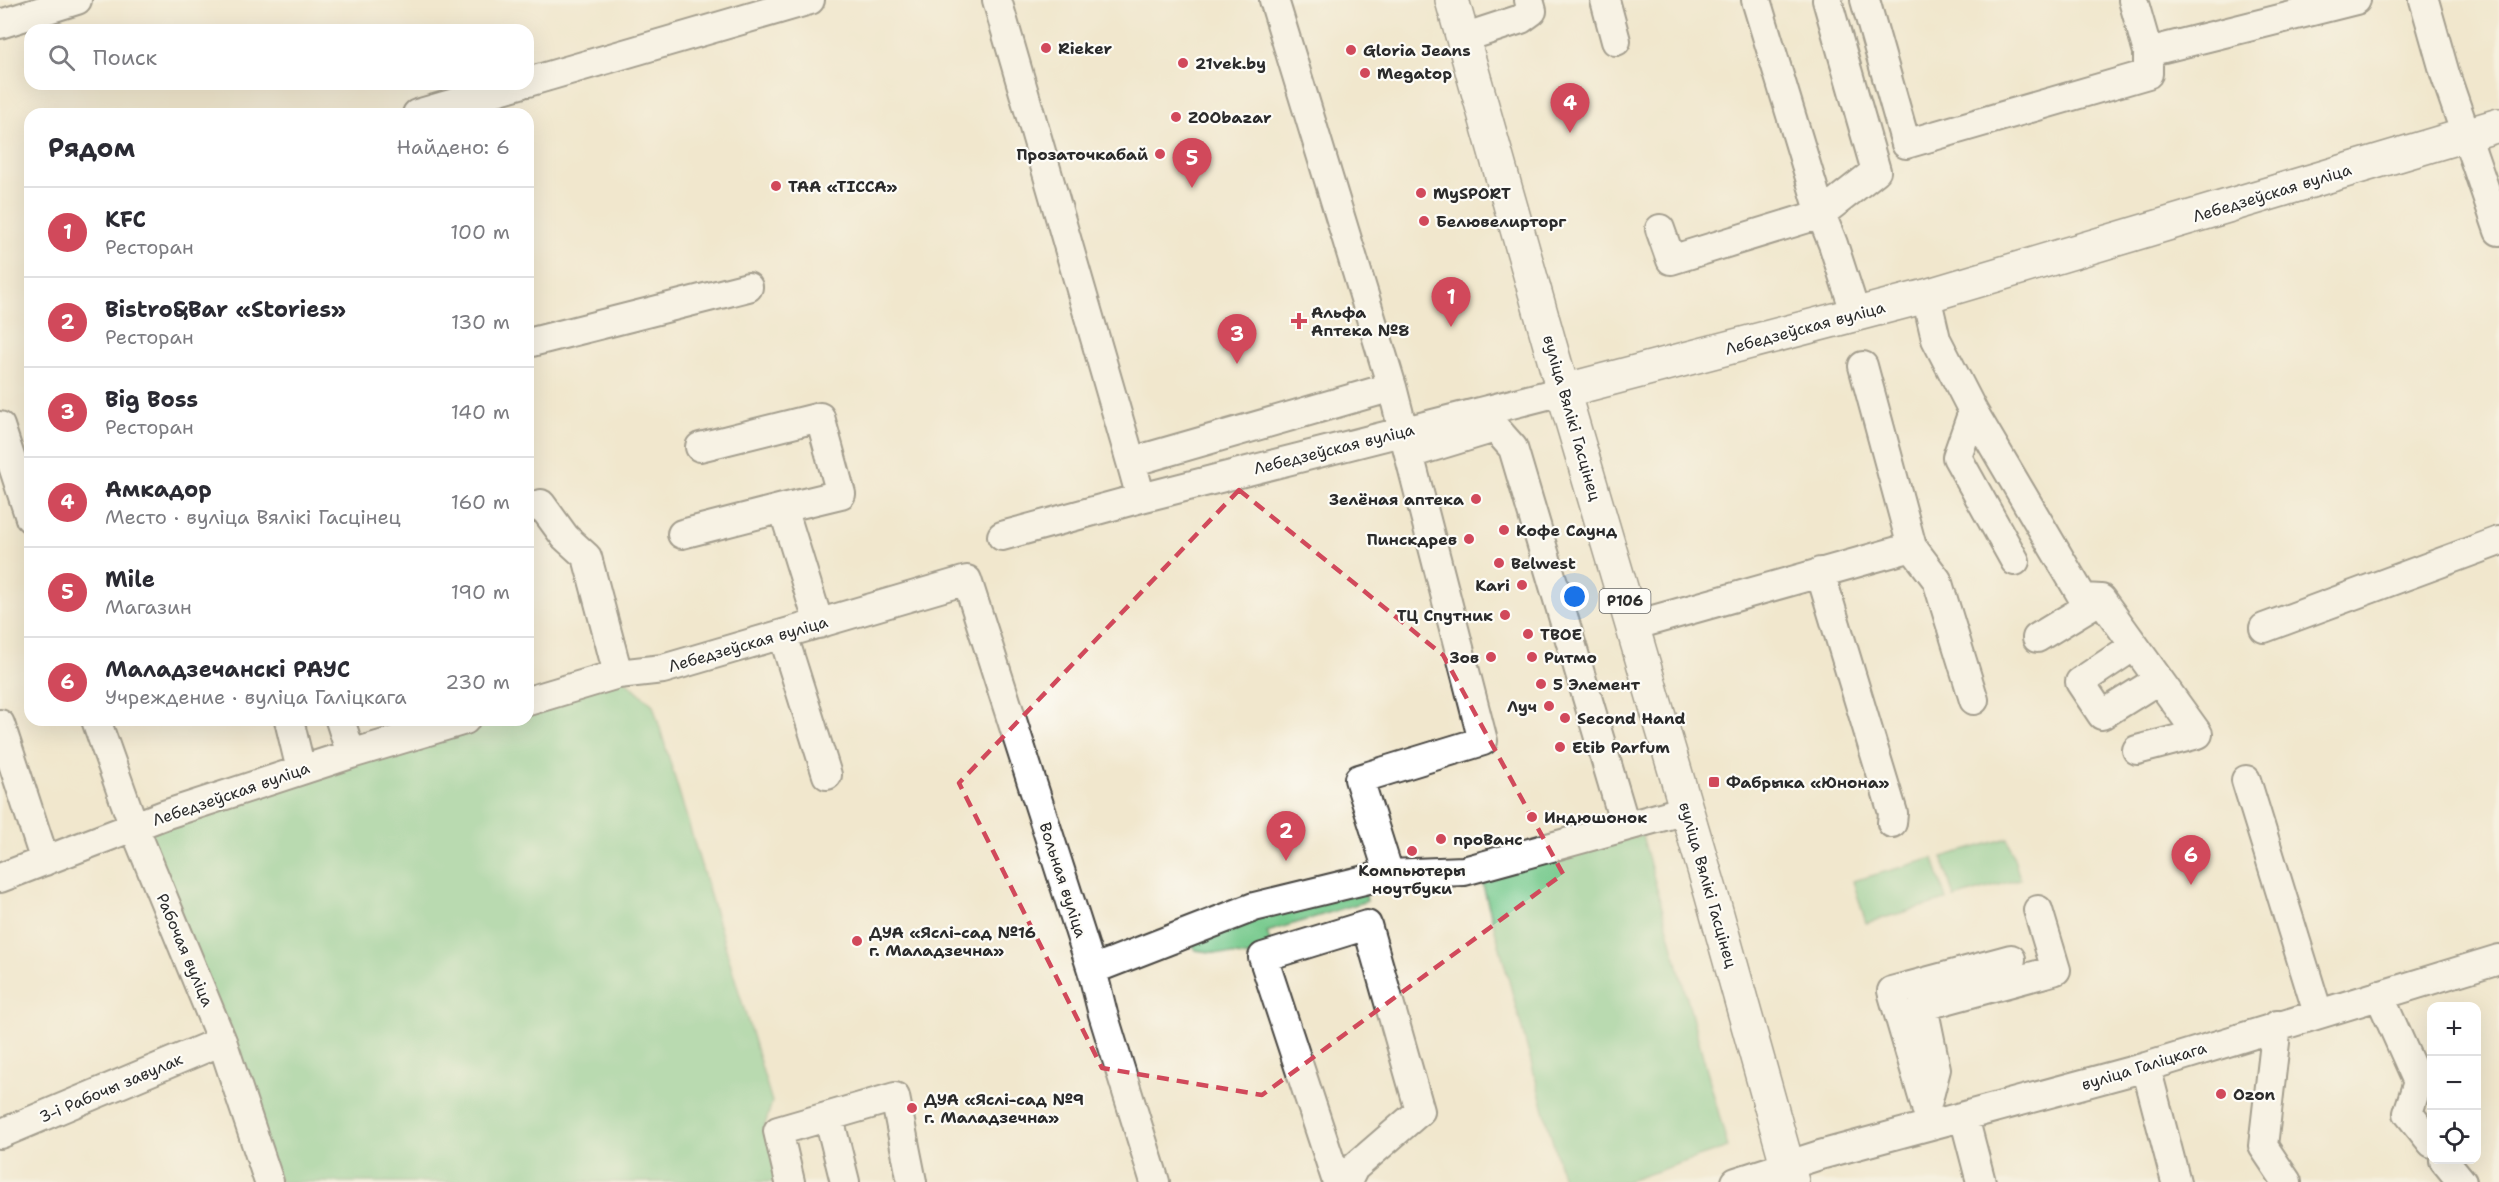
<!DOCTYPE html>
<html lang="ru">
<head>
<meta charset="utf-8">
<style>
  body { margin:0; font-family:"Shantell Sans",sans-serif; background:#f7f7f7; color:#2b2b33 }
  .controls { position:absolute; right:18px; bottom:18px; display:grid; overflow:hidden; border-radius:12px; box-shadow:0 6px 24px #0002 }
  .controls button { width:54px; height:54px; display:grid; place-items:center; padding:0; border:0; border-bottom:2px solid #e1e1e2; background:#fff; color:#2b2b33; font:30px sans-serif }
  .you { position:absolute; left:1575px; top:597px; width:21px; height:21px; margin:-15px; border:4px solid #fff; border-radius:50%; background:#1a73e8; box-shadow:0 0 0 9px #1a73e833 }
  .badge { display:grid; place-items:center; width:39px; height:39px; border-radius:50%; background:#d1495b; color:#fff; font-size:20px; font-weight:700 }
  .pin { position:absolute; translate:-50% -50px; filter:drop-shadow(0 2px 3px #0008) }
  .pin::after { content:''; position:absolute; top:32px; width:21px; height:18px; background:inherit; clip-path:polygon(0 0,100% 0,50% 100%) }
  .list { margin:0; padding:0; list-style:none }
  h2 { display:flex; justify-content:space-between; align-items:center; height:78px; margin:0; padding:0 24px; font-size:26px }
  h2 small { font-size:20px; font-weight:400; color:#7c7c81 }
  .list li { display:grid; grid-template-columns:39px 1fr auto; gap:18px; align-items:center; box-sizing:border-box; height:90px; padding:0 24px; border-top:2px solid #e1e1e2 }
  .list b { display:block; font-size:22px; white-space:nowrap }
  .list p { margin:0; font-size:20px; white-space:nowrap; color:#7c7c81 }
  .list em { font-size:20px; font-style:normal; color:#7c7c81 }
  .icon { flex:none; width:33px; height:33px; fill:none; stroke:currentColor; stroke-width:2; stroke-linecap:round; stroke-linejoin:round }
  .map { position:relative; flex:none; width:2499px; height:1182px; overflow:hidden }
  .search { position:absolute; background:#fff; box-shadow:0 6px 24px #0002; left:24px; top:24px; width:510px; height:66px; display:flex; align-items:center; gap:15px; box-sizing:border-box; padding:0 21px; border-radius:18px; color:#7c7c81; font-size:22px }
  .panel { position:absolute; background:#fff; box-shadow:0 6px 24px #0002; left:24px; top:108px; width:510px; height:618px; border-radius:18px }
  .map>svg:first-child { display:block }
  .green { fill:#76c98c; stroke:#507a5c; stroke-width:1.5 }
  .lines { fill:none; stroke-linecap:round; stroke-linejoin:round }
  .minor-casing { stroke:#494743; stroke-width:32 }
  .major-casing { stroke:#494743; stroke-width:36 }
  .minor { stroke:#fff; stroke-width:28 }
  .major { stroke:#fff; stroke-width:33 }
  .marked { fill:none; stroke:#d1495b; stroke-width:4.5; stroke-dasharray:12 8; stroke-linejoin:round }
  .poi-dot { fill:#d1495b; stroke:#fdfcf7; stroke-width:2 }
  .labels { text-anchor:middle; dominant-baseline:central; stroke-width:4.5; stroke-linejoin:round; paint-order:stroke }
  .shield { fill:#fdfcf7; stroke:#6a6a68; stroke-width:1.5 }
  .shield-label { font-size:15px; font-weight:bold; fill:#2b2b2b }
  .poi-label { font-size:16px; font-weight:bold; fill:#2b2b2b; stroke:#fdfcf7; text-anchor:start }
  .street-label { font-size:16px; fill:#2b2b2b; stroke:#fdfcf7 }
</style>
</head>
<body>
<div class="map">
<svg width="2499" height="1182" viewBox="0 0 2499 1182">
  <rect width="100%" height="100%" fill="#fdfcf7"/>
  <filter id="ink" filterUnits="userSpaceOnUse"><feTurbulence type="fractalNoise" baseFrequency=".0167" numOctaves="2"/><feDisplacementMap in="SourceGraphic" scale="12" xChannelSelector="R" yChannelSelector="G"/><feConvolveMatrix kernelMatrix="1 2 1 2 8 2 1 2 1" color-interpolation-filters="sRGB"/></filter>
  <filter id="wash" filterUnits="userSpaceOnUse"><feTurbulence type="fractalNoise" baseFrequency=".008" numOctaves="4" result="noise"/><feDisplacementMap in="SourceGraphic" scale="24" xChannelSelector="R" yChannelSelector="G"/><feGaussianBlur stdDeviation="1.35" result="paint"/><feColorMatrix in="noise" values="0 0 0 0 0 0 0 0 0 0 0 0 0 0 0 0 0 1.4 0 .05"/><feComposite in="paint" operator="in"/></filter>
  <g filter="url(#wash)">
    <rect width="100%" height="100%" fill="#f1e7cd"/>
    <path class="green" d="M618 674 653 705 772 1102 765 1125 780 1182H280L134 827 465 720H528V701Z
      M1642 835 1728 1147 1625 1182H1566L1563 1180 1481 878Z
      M2008 838 2020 879 1954 898 1942 857Z
      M1934 858 1946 900 1866 923 1853 881Z
      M1365 890 1367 901 1267 932 1276 960 1195 950 1190 942 1251 914Z"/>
  </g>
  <g filter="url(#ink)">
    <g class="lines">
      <g class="minor-casing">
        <path id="minor" d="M997 0 1131 462 1392 387 1409 454 1488 430H1497L1513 448 1625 825
          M1274 0 1392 387
          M1605 0 1616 41
          M1827 0 1876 171 1821 214 1833 244 1856 315
          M1865 0 1906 144 2148 74V52
          M2133 0 2148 52 2356 0
          M2424 0 2445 74 2499 231
          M0 24 77 0
          M1463 38 1521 19 1532 11 1529 0
          M528 82 810 0
          M417 114 520 84
          M1660 229 1671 260 1821 214 1756 0
          M1926 296 1936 339 1973 411 2083 598 2101 599 2198 734 2137 750
          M528 343 748 287
          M1973 411 1957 457 2015 561
          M0 426 30 518
          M700 447 820 417 841 494 783 508 819 624
          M1131 462 1141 498 1563 391
          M528 508 541 504 565 537 587 557 618 674
          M682 534 783 508
          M1002 536 1141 498
          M1912 547 1937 580 1974 700
          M1820 572 1893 813 1892 823
          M1632 626 1912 547 1863 366
          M2264 628 2499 541
          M783 635 827 775
          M2037 638 2101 599
          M2134 646 2080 682 2102 715 2158 680
          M528 701 618 674 663 669 967 580 1092 970 1103 1014 1155 1182
          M96 720 134 827 222 1041 269 1182
          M289 720 301 770
          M340 720 351 754
          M0 724 45 861
          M2246 780 2318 1013
          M1389 874 1359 779 1483 741 1409 454
          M0 878 164 815 351 754 465 720
          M1092 970 1254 907 1389 874 1464 871 1686 810
          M2379 995 2418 1082 2408 1113 2432 1143
          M2277 1025 2263 1146 2287 1182
          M2146 1067 2176 1182
          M1925 1104 1892 991 2011 959
          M1926 1108 1936 1069 1923 1006 2056 970 2038 910
          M1964 1117 1981 1182
          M829 1118 845 1182
          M0 1134 222 1041
          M2444 1160 2462 1182
          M790 1182 778 1131 895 1097 912 1182
          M1337 1182 1263 957 1367 925 1420 1111 1354 1168 1347 1182
          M1736 1182 1820 1155 2146 1067 2499 959"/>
      </g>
      <g class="major-casing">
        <path id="major" d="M1452 0 1563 391 1711 893 1792 1182
          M1563 391 1926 296 2499 125"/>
      </g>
      <use href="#minor" class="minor"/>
      <use href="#major" class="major"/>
    </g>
  </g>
  <path d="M0 0H2499V1182H0ZM1239 490 1443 655 1563 874 1262 1095 1102 1068 959 783Z" fill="#f1e7cd" fill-opacity=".55" fill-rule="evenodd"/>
  <path class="marked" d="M1239 490 1443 655 1563 874 1262 1095 1102 1068 959 783Z"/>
  <g class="poi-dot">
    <circle cx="1046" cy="48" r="6"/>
    <circle cx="1351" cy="50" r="6"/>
    <circle cx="1183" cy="63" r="6"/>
    <circle cx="1365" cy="73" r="6"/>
    <circle cx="1176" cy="117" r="6"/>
    <circle cx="1160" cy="154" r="6"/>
    <circle cx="776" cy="186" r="6"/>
    <circle cx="1421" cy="193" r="6"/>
    <circle cx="1424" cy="221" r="6"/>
    <path d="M1296 312h6v6h6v6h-6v6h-6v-6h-6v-6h6z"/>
    <circle cx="1476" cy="499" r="6"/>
    <circle cx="1504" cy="530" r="6"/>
    <circle cx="1469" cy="539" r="6"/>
    <circle cx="1499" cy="563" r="6"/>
    <circle cx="1522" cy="585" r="6"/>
    <circle cx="1505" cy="615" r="6"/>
    <circle cx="1528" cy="634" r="6"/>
    <circle cx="1491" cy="657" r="6"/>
    <circle cx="1532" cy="657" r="6"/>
    <circle cx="1541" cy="684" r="6"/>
    <circle cx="1549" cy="706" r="6"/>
    <circle cx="1565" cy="718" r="6"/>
    <circle cx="1560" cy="747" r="6"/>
    <rect x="1708" y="776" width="12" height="12" rx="3"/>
    <circle cx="1532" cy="817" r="6"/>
    <circle cx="1441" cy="839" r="6"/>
    <circle cx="1412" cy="851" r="6"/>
    <circle cx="857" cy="941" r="6"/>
    <circle cx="2221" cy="1094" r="6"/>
    <circle cx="912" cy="1108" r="6"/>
  </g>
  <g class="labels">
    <rect class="shield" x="1599.5" y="589" width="51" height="24" rx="4.5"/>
    <g class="shield-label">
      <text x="1625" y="601">Р106</text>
    </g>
    <g class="poi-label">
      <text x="1058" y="48">Rieker</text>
      <text x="1363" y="50">Gloria Jeans</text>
      <text x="1195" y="63">21vek.by</text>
      <text x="1377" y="73">Megatop</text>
      <text x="1188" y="117">ZOObazar</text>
      <text x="1148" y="154" text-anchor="end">Прозаточкабай</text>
      <text x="788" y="186">ТАА «ТIССА»</text>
      <text x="1433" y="193">MySPORT</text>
      <text x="1436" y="221">Белювелирторг</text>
      <text x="1311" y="312">Альфа<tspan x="1311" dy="18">Аптека №8</tspan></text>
      <text x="1464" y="499" text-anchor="end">Зелёная аптека</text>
      <text x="1516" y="530">Кофе Саунд</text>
      <text x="1457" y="539" text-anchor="end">Пинскдрев</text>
      <text x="1511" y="563">Belwest</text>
      <text x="1510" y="585" text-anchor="end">Kari</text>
      <text x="1493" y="615" text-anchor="end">ТЦ Спутник</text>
      <text x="1540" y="634">ТВОЕ</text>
      <text x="1479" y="657" text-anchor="end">Зов</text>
      <text x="1544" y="657">Ритмо</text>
      <text x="1553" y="684">5 Элемент</text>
      <text x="1537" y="706" text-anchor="end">Луч</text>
      <text x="1577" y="718">Second Hand</text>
      <text x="1572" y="747">Etib Parfum</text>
      <text x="1726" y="782">Фабрыка «Юнона»</text>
      <text x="1544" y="817">Индюшонок</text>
      <text x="1453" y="839">проВанс</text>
      <text x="1412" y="870" text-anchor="middle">Компьютеры<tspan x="1412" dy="18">ноутбуки</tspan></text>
      <text x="869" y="932">ДУА «Яслі-сад №16<tspan x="869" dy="18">г. Маладзечна»</tspan></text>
      <text x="2233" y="1094">Ozon</text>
      <text x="924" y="1099">ДУА «Яслі-сад №9<tspan x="924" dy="18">г. Маладзечна»</tspan></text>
    </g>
    <g class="street-label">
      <text transform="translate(2272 193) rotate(-17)">Лебедзеўская вуліца</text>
      <text transform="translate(1805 328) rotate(-15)">Лебедзеўская вуліца</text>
      <text transform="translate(1572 418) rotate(74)">вуліца Вялікі Гасцінец</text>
      <text transform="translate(1334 449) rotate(-14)">Лебедзеўская вуліца</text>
      <text transform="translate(748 644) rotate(-16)">Лебедзеўская вуліца</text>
      <text transform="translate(231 794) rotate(-19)">Лебедзеўская вуліца</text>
      <text transform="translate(1063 880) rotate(72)">Вольная вуліца</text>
      <text transform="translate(1708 885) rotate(74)">вуліца Вялікі Гасцінец</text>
      <text transform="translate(185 950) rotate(67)">Рабочая вуліца</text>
      <text transform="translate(2144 1066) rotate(-17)">вуліца Галіцкага</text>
      <text transform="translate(111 1088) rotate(-23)">3-і Рабочы завулак</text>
    </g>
  </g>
</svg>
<div class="controls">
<button>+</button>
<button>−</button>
<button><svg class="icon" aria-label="locate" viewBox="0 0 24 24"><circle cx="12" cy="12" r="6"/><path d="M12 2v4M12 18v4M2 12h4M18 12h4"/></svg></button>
</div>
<div class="you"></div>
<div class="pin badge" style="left:1451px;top:327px">1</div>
<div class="pin badge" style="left:1286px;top:861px">2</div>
<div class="pin badge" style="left:1237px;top:364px">3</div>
<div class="pin badge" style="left:1570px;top:133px">4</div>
<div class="pin badge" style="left:1192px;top:188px">5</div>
<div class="pin badge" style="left:2191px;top:885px">6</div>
<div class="search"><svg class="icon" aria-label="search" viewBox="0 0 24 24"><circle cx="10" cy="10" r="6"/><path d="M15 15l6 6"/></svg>Поиск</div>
<section class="panel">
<h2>Рядом<small>Найдено: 6</small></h2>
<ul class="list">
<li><span class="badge">1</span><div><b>KFC</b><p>Ресторан</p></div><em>100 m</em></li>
<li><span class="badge">2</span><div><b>Bistro&amp;Bar «Stories»</b><p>Ресторан</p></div><em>130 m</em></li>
<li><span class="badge">3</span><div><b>Big Boss</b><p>Ресторан</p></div><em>140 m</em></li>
<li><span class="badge">4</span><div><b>Амкадор</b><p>Место · вуліца Вялікі Гасцінец</p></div><em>160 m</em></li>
<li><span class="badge">5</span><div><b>Mile</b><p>Магазин</p></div><em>190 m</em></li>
<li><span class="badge">6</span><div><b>Маладзечанскі РАУС</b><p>Учреждение · вуліца Галіцкага</p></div><em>230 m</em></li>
</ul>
</section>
</div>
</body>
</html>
